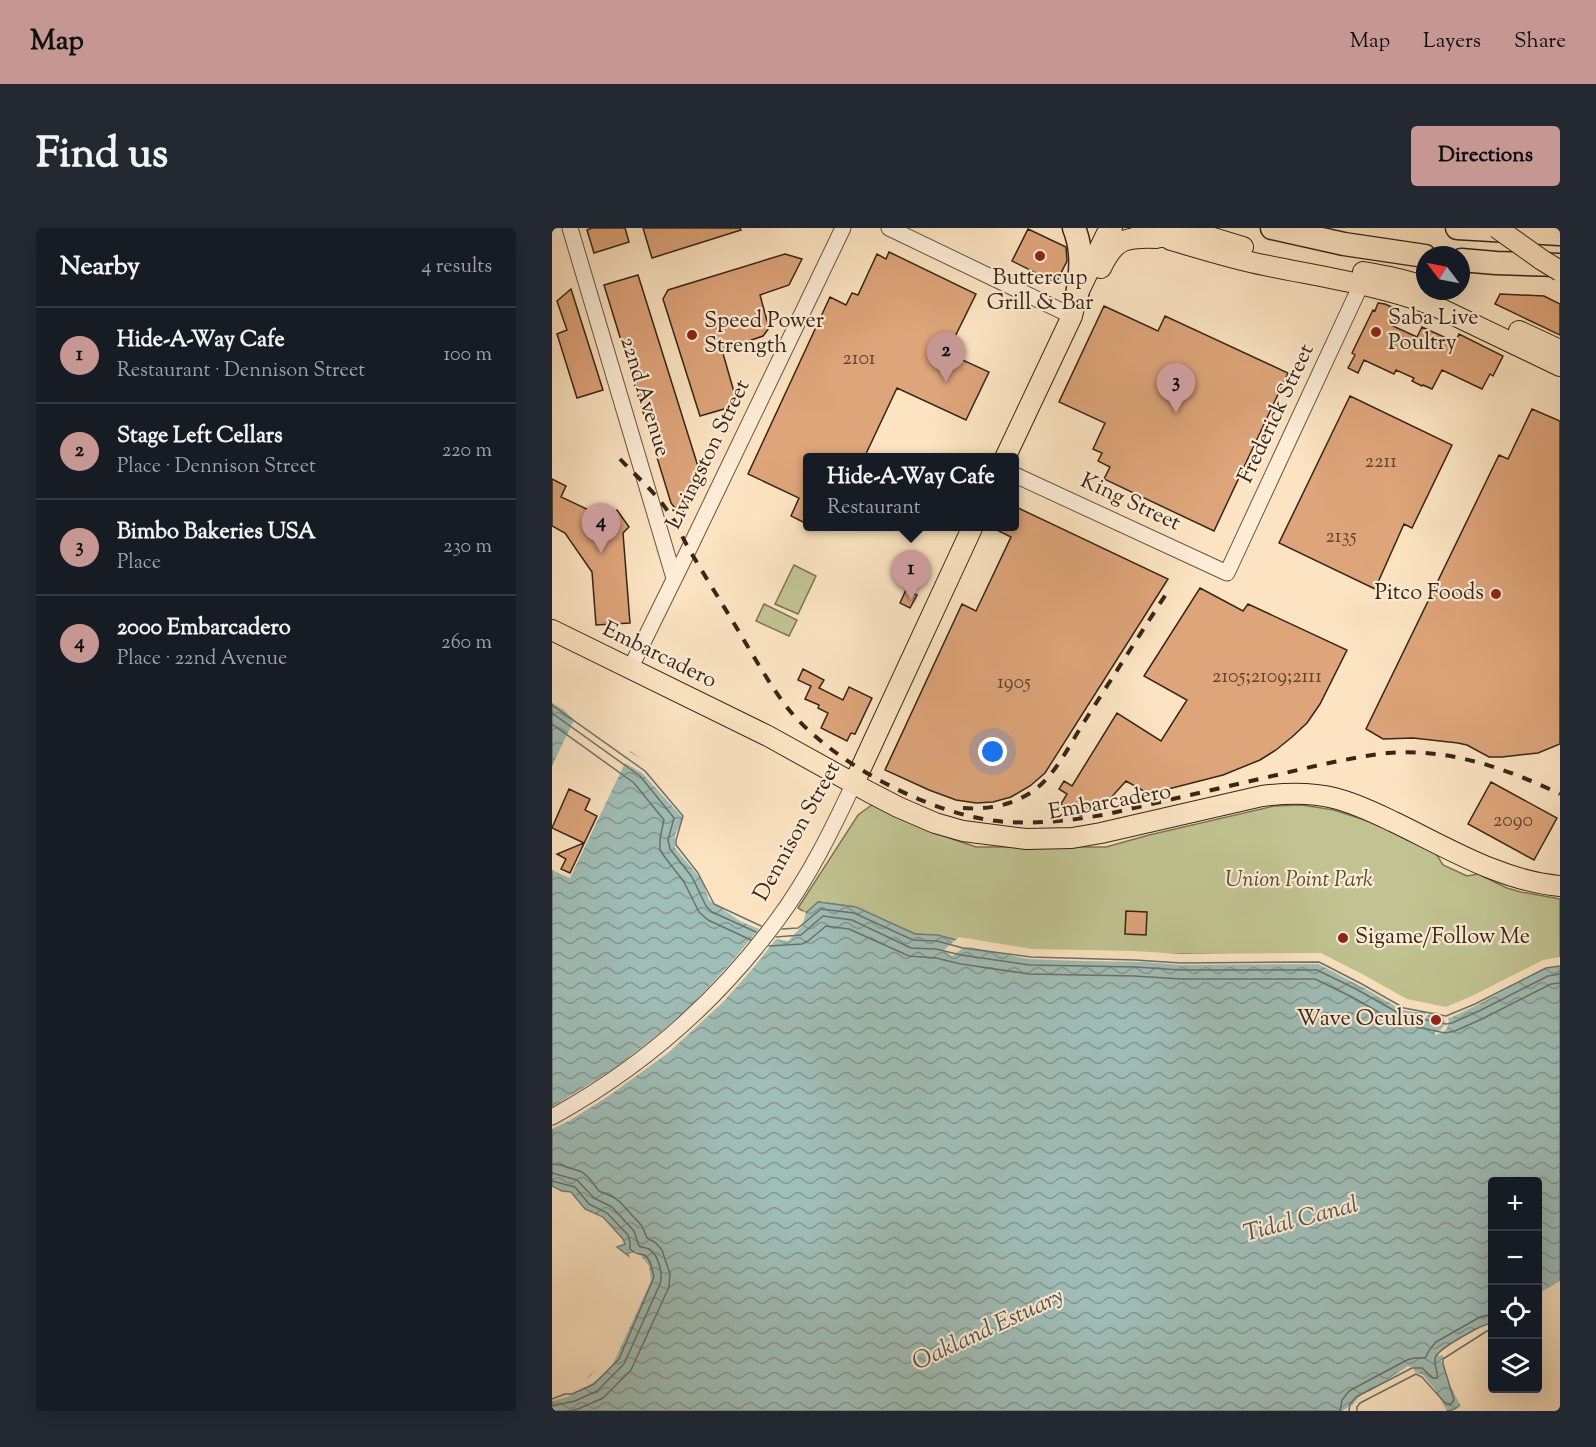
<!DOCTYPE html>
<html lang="en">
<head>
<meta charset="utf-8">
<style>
  body { margin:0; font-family:"Sorts Mill Goudy",serif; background:#242831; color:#f1f3f6 }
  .controls { position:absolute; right:18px; bottom:18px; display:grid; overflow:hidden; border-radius:6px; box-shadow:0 6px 24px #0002 }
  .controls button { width:54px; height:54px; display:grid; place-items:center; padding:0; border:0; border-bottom:2px solid #363941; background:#171b24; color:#f1f3f6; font:30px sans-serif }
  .compass { position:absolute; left:864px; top:18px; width:54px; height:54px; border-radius:50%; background:#171b24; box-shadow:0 6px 24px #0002; rotate:302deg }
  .you { position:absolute; left:441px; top:524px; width:21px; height:21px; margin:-15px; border:4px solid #fff; border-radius:50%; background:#1a73e8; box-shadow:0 0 0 9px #1a73e833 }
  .badge { display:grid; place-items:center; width:39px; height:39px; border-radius:50%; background:#c59692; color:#111; font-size:20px; font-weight:700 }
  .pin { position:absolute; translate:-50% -50px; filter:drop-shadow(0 2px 3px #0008) }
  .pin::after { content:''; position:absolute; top:32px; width:21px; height:18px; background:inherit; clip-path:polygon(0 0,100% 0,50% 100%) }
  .popup { position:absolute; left:251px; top:225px; width:216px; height:78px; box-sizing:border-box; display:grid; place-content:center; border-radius:6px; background:#171b24; filter:drop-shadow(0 2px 4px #0005); font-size:20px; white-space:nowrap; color:#9ea1a6 }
  .popup b { font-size:22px; color:#f1f3f6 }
  .popup::after { content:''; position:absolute; left:50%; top:100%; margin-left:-12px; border:12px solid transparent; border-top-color:#171b24 }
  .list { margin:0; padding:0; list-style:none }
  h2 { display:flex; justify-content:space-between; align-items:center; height:78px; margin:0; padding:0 24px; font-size:26px }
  h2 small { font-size:20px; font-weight:400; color:#9ea1a6 }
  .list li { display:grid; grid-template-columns:39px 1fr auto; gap:18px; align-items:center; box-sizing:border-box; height:96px; padding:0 24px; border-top:2px solid #363941 }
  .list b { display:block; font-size:22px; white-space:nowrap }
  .list p { margin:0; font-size:20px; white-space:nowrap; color:#9ea1a6 }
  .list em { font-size:20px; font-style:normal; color:#9ea1a6 }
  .icon { flex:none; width:33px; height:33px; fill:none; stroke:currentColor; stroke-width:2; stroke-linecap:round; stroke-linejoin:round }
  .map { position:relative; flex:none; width:1008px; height:1183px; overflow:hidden; border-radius:6px }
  header { display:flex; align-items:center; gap:36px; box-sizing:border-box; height:84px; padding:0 30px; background:#c59692; color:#111 }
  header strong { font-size:28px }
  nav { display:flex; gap:33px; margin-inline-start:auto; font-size:21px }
  .intro { display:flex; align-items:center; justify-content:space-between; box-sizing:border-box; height:144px; padding:0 36px }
  h1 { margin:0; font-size:42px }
  .button { padding:15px 27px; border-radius:6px; background:#c59692; color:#111; font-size:21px; font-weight:700 }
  main { display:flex; gap:36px; padding:0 36px }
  aside { flex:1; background:#171b24; border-radius:6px; box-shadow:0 6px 24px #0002 }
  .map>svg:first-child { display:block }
  .green { fill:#c1c492; stroke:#7c7455; stroke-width:1.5 }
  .water { fill:url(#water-waves); stroke:#768078; stroke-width:1.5 }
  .pier { fill:#fce4c2 }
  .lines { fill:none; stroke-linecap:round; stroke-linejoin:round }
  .shore { stroke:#6c7168; stroke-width:1.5 }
  .building { fill:#dea47a; stroke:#382418; stroke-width:1.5 }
  .minor-casing { stroke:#695442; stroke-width:17 }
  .major-casing { stroke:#382418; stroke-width:22 }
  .highway-casing { stroke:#382418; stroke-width:25 }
  .minor { stroke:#fdedd7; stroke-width:15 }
  .major { stroke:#fce4c2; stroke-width:20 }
  .highway { stroke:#fce4c2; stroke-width:22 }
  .rail { stroke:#382418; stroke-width:4; stroke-dasharray:10 10; stroke-linecap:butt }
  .major-bridge-casing { stroke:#382418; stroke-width:22; stroke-linecap:butt }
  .major-bridge { stroke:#fce4c2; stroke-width:20 }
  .poi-dot { fill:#8f2418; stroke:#fdedd7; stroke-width:2 }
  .labels { text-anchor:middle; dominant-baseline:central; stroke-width:4.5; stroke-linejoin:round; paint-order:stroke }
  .number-label { font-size:20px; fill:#624430 }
  .poi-label { font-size:22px; fill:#382418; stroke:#fdedd7; text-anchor:start }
  .street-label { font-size:22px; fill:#382418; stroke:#fdedd7 }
  .park-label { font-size:22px; font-style:italic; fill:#5a4c36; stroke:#fdedd7 }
  .water-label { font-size:24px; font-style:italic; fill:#575248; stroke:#fdedd7 }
</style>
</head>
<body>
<header>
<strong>Map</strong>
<nav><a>Map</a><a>Layers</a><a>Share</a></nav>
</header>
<div class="intro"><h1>Find us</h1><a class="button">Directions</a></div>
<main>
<aside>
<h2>Nearby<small>4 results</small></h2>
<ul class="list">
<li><span class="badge">1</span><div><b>Hide-A-Way Cafe</b><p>Restaurant · Dennison Street</p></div><em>100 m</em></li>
<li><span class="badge">2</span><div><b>Stage Left Cellars</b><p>Place · Dennison Street</p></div><em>220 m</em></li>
<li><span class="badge">3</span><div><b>Bimbo Bakeries USA</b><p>Place</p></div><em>230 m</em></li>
<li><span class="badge">4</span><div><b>2000 Embarcadero</b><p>Place · 22nd Avenue</p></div><em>260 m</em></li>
</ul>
</aside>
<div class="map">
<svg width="1008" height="1183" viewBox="0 0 1008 1183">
  <defs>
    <pattern id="water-waves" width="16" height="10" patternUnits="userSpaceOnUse" patternTransform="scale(1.5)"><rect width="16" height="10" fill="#a0beb8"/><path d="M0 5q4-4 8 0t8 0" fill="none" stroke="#839a95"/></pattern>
  </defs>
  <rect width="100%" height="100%" fill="#fce4c2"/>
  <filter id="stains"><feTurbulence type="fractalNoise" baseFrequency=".00333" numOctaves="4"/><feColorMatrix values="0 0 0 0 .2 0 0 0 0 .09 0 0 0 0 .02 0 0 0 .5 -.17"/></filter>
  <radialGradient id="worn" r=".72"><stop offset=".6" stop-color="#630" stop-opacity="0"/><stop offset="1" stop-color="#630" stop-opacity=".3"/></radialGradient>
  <path class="green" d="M242 337 264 348 246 386 223 376Z
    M212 376 245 392 237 408 204 393Z
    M321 576 377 603 424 619H554L597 607 722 578 750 577 782 582 819 594 880 622 883 624 891 637 915 648 926 646 955 660 969 664 1008 671V732L894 782 412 714 386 708 363 706 303 679 266 674 254 685 246 680 306 587Z"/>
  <path class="water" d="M0 469 98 538 138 588 130 615 166 671 216 695H243L266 674 304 679 363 706 386 707 412 714 479 724 768 728 854 774 894 782 1008 732V1067L986 1080V954H940V1107L896 1134 909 1175C906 1181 899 1183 892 1183L865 1152 804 1183H0V1166L29 1156 62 1127 96 1050 91 1033H83L65 1019 73 1016 71 1011 51 989 33 981 19 964 10 963 0 958Z"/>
  <path class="pier" d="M0 468H3L16 476 26 483 25 486 37 492 79 521 78 524 100 537 141 586 133 614 154 641 168 669 217 692H242L251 683 254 685 250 698 236 713 224 711 202 739 171 774 116 825 58 867 17 893 0 901V879L60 842 99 812 136 781 177 737 207 701 188 693 157 672 150 652 123 620V607L131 590 90 545 73 535 18 650 0 642V538L22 492 12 482 0 475Z
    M407 709 480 721 583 723 629 726 769 725 812 747 855 771 894 779 920 768 991 732 1008 729V738L992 741 925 777 898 790 896 789 897 794 895 800 890 805 883 807V804L888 802 892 798 893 794 890 787 884 784 878 785 874 789 872 794H869L874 784H863L850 782 814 761 766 736 628 737 593 734 529 733 475 731 418 719 411 720 400 728 392 722Z
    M85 1023 97 1038 99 1053 60 1138 51 1147 34 1160 15 1169 0 1173V1162L12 1157H18L37 1149 60 1125 93 1050 89 1036H82L78 1033 77 1026Z
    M1008 1053V1070L986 1083V1066Z
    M940 1092V1111L900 1135 912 1174 910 1180 895 1152 889 1132 892 1130 890 1127 887 1128 885 1124Z
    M856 1138 861 1139 863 1144 871 1147 883 1161 895 1183H888L864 1156 813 1183H790L800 1177 810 1166 818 1163Z"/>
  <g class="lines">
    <path class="shore" d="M0 477 93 543 131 588 124 612V617L146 645 162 676 209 698
      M0 485 88 548 122 590 116 612 118 621 140 649 154 678 160 684 204 704
      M0 496 82 555 112 592 108 610V622L112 628 132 654 147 684 156 692 199 712
      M230 701 246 700 269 681 302 685 361 712 385 713 411 720 479 729 583 732 629 735 767 734 808 755 852 780 894 788 923 776 994 740 1008 738
      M224 709 249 707 271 688 300 692 359 720 384 721 409 727 478 737 583 739 629 742H765L804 761 850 787 894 796 900 795 927 783 996 748 1008 746
      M217 718 250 716 256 713 274 698 297 701 357 728 384 730 409 736 477 746 582 748 629 751H763L800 769 846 795 893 805 903 803 930 791 999 756 1008 755
      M0 936 9 937 30 944 37 950 47 963 61 969 68 974 90 998 95 1010 104 1015 110 1022 118 1046 117 1059 79 1142 51 1170 26 1181 16 1183
      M0 945 25 952 42 970 60 979 82 1003 87 1018C89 1019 95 1020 97 1021 107 1027 111 1046 108 1056L72 1136 45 1163 23 1173 0 1178
      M0 953 23 959 37 976 55 985 76 1007 78 1014V1021C85 1027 85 1025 92 1027 99 1030 100 1043 102 1049L67 1131 42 1156 20 1166H13L0 1171
      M788 1183 790 1172 797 1163 855 1132 862 1130H873L878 1121 884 1114 928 1089 940 1086
      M797 1183 798 1176 804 1169 860 1140H870L881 1150H885C887 1143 880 1136 884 1128 888 1120 932 1095 940 1095
      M805 1183V1179L808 1175 864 1146 870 1149 894 1176 898 1177 902 1172 891 1136V1131L935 1103 940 1102"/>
  </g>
  <path class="building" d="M40 0H73L77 14 42 25 35 2Z
    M91 0H188L189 2 100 30Z
    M476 1 514 19 515 33 504 55 460 33Z
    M337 24 424 66 395 125 437 144 414 192 345 160 312 230H255V296L239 288 247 270 196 246 278 69 294 77 300 65 306 67 325 26 334 31Z
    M233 26 250 31 237 57 208 67 217 100 211 108 170 122 184 171 179 179 148 188 111 71 116 62Z
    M86 47 149 248 129 288 119 275 52 57Z
    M19 61 51 162 25 170 5 106 15 102 5 73Z
    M948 66 992 68 1008 76V107L943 76Z
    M826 75 833 76 846 82 845 85 846 86 841 98 865 109 870 99 903 114 907 106 951 128 941 148 938 146 930 161 890 142 880 161 871 157 870 158 860 153 862 150 844 142 842 146 812 132 806 145 796 140 803 127 800 125 821 82 823 83Z
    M552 78 606 103 613 88 736 145 662 303 552 251 558 239 546 233 550 225 541 221 553 195 507 174Z
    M798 168 900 217 860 300 852 296 823 361 727 315Z
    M980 181 1008 193V516L986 525 950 529H937L915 517 906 515 861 510 831 511 814 501 947 227 956 231Z
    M0 251 14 258 9 269 54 290 65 282 77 299 71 305 78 395 44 397 40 344 13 305 0 298Z
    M462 278 616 351 493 545 478 558 459 569 441 574 424 575 404 572 377 562 333 542 410 376 424 383 459 309 437 298H462Z
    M648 360 691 383 696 376 795 422 768 476 755 495 740 509 724 522 708 532 671 547 597 566 574 553 556 573 528 588 509 576 515 566 507 561 512 553 520 558 565 485 609 513 635 472 592 448Z
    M354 362 365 367 358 380 348 375Z
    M251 441 272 452 267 460 291 472 297 459 320 470 303 506 299 505 295 513 269 500 276 485 266 480 267 477 253 471 259 458 246 452Z
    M939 554 1005 590 982 632 916 596Z
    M17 561 38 571 33 582 45 588 18 645 9 641 14 631 5 626 32 615 0 600Z
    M574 683 595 684 594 707 573 706Z"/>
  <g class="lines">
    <g class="minor-casing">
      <path id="minor" d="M18 0 122 350
        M337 0 520 88
        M463 247 675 345 813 48
        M78 441 137 321 291 0
        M0 889C89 840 166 773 226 691 257 649 280 602 302 555"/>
    </g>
    <g class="major-casing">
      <path id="major" d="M589 0 609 6 619 12C650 21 681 31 712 37 770 49 828 57 883 78L1008 138
        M628 0 691 19
        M549 40C563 10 574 9 605 10
        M811 44C832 48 853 51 873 59
        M967 103 1008 122
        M453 230 520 88 525 67 554 7 560 0
        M0 402 216 508 317 564 346 579 383 595 411 603 474 611 520 610 549 605 710 568C734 565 758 564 782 570 803 575 823 585 842 594 894 619 949 653 1008 658
        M302 555 421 298"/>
    </g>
    <g class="highway-casing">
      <path id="highway" d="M522 0C531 22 529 44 525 67
        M720 0 792 16 873 28
        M905 0 1008 6
        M909 32 944 35 1008 37"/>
    </g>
    <use href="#minor" class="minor"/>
    <use href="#major" class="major"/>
    <use href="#highway" class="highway"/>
    <path class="rail" d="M68 231C84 248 104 265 117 285 125 296 130 309 137 321 155 352 175 383 193 414 207 437 221 462 238 483 283 537 386 591 457 594 490 596 523 592 556 586L772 536C793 532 814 527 836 525 896 520 954 540 1008 566
      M411 580C437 582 462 577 484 561 506 543 519 514 534 491 562 447 590 403 618 360"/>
    <g class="major-bridge-casing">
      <path id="major-bridge" d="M945 0 990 32 1008 43"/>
    </g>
    <use href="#major-bridge" class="major-bridge"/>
  </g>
  <g class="poi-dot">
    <circle cx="488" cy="28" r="6"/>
    <circle cx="824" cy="104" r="6"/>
    <circle cx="140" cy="107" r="6"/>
    <circle cx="944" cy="366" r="6"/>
    <circle cx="791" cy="710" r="6"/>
    <circle cx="884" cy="792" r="6"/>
  </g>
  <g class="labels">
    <g class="number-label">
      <text x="307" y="131">2101</text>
      <text x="829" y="234">2211</text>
      <text x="789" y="309">2135</text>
      <text x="715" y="449">2105;2109;2111</text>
      <text x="462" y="455">1905</text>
      <text x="961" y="593">2090</text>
    </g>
    <g class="poi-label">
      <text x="488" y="51" text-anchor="middle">Buttercup<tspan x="488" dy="25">Grill &amp; Bar</tspan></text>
      <text x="836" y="91">Saba Live<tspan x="836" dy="25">Poultry</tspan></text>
      <text x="152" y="94">Speed Power<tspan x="152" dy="25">Strength</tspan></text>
      <text x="932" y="366" text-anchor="end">Pitco Foods</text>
      <text x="803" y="710">Sigame/Follow Me</text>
      <text x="872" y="792" text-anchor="end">Wave Oculus</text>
    </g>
    <g class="street-label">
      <text transform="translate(92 169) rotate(73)">22nd Avenue</text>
      <text transform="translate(725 186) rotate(-65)">Frederick Street</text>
      <text transform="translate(157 227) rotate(-64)">Livingston Street</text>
      <text transform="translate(578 275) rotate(25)">King Street</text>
      <text transform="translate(107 428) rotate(26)">Embarcadero</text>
      <text transform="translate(558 575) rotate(-10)">Embarcadero</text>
      <text transform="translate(246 604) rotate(-61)">Dennison Street</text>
    </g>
    <g class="park-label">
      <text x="747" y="653">Union Point Park</text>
    </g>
    <g class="water-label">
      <text transform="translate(749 992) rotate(-15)">Tidal Canal</text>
      <text transform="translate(436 1102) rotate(-25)">Oakland Estuary</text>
    </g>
  </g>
  <rect width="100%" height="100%" filter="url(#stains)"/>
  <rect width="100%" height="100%" fill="url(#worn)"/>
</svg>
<div class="controls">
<button>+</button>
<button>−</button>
<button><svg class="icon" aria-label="locate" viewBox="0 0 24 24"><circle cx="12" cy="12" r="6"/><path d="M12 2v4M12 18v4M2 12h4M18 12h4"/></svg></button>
<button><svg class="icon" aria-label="layers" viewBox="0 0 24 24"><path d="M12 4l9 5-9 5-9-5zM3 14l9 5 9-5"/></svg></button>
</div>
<svg class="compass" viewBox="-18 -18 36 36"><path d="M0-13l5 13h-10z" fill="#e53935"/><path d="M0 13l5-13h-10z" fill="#9ea1a6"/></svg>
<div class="you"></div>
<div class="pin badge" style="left:359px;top:372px">1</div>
<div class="popup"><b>Hide-A-Way Cafe</b>Restaurant</div>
<div class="pin badge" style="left:394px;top:154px">2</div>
<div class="pin badge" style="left:624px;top:185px">3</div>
<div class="pin badge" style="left:49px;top:325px">4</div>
</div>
</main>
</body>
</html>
